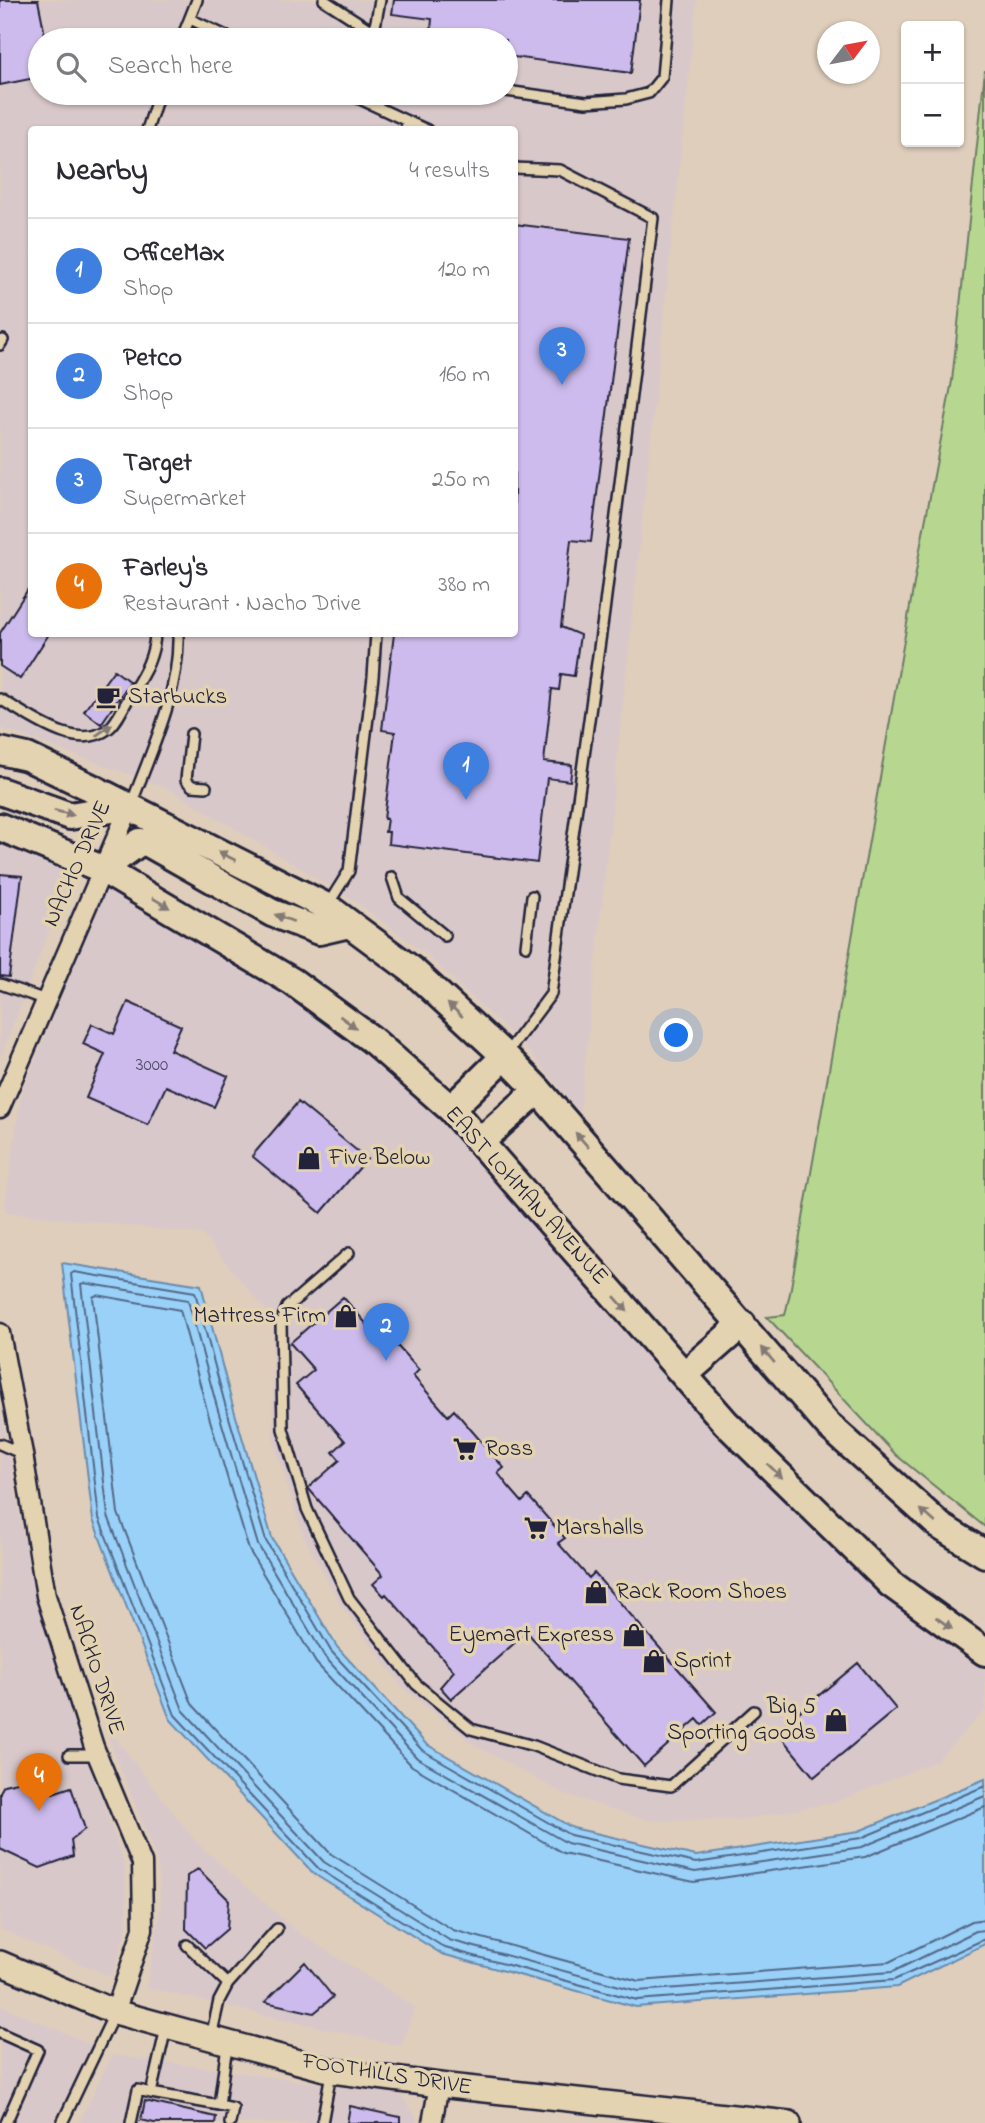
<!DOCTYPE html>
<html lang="en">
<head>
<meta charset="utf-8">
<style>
  body { margin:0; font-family:"Indie Flower",sans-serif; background:#f2f2f3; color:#2b2b33 }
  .controls { position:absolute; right:21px; top:21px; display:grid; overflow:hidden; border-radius:7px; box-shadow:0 2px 5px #0004 }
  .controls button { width:63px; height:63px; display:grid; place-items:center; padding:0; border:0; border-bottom:2px solid #e1e1e2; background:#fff; color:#2b2b33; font:35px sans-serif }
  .compass { position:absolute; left:817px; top:21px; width:63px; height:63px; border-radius:50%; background:#fff; box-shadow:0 2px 5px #0004; rotate:58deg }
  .you { position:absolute; left:677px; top:1036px; width:24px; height:24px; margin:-18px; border:5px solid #fff; border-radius:50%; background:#1a73e8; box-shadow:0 0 0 10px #1a73e833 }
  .badge { display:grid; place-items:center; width:46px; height:46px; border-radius:50%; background:#111827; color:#fff; font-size:23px; font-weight:700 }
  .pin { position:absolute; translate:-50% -58px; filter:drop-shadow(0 2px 4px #0008) }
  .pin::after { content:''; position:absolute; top:37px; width:24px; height:21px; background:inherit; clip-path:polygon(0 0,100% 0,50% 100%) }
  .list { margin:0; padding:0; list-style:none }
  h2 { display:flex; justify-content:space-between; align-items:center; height:91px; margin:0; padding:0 28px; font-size:30px }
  h2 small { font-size:23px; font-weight:400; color:#7c7c81 }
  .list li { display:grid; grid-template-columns:46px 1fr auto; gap:21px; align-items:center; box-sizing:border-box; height:105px; padding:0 28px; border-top:2px solid #e1e1e2 }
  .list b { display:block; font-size:26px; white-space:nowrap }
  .list p { margin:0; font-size:23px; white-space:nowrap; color:#7c7c81 }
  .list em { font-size:23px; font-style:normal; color:#7c7c81 }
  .icon { flex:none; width:38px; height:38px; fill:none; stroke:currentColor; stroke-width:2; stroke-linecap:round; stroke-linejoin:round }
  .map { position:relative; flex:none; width:985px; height:2123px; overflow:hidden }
  .search { position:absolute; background:#fff; box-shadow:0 2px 5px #0004; left:28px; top:28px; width:490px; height:77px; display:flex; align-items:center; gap:18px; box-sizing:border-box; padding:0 24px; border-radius:38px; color:#7c7c81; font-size:26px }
  .panel { position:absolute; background:#fff; box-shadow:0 2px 5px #0004; left:28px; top:126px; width:490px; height:511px; border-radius:7px }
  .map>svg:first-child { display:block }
  .built { fill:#d9c8ca; fill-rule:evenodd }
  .green { fill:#b7d790; stroke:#6c7c66; stroke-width:2 }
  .water { fill:#9ad1f9; stroke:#6a8bad; stroke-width:2 }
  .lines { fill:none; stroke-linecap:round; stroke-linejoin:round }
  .shore { stroke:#526887; stroke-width:2 }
  .building { fill:#ccbbec; stroke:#22223b; stroke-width:2 }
  .service-casing { stroke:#22223b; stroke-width:14 }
  .minor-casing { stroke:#22223b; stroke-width:23 }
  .tertiary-casing { stroke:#22223b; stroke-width:28 }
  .secondary-casing { stroke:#22223b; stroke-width:32 }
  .service { stroke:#e4d3b0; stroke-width:9 }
  .minor { stroke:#e4d3b0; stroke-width:18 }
  .tertiary { stroke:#e4d3b0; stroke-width:23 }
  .secondary { stroke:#e4d3b0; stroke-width:26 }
  .oneway { fill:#837a76 }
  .labels { text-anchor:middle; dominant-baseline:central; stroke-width:7; stroke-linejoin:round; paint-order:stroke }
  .number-label { font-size:19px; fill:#4c4867 }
  .poi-label { font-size:23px; fill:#22223b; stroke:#e4d3b0; text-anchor:start }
  .street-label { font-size:23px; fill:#22223b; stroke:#e4d3b0 }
</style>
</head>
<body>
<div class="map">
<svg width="985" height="2123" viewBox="0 0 985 2123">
  <rect width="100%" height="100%" fill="#dfcebc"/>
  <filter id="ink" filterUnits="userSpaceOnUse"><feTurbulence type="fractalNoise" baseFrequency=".0143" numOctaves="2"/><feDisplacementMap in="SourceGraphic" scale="14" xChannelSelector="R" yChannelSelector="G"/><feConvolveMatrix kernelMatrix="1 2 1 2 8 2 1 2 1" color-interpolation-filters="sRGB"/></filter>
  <g filter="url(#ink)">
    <path class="built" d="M0 0H697L580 1113 530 1052 427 955 353 900 167 788 0 728ZM40 40H506V93H40ZM32 130H514V634H32Z
      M0 844 71 873 0 1059Z
      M106 885 305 1006 442 1121 715 1432 918 1620 985 1669V1711L936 1761 836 1802 747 1819 650 1821 562 1793 476 1746 404 1689 340 1604 303 1535 273 1440V1319L202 1234 4 1212 21 1094Z
      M0 1406 36 1602 125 1866 127 1928 112 1977 0 1929Z
      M102 1721 198 1844 295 1930 415 2007 401 2046 146 1988 161 1906 157 1860Z
      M0 2005 93 2045 53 2123H0Z
      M112 2055 401 2095 417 2118 416 2123H79Z"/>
    <path class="green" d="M985 70V1527L896 1455 767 1317 785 1315 790 1293 920 549 952 381Z"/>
    <path class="water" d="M62 1263 201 1285 232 1403 272 1538 337 1647 426 1744 573 1828 696 1856 859 1831 985 1779V1944L897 1987 636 2007 442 1954 314 1874 170 1719 93 1520Z"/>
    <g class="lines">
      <path class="shore" d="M985 1786 861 1838 696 1863 570 1835 422 1750 331 1651 266 1541 225 1404 195 1292 74 1272 71 1274 99 1518 175 1715 319 1869 445 1948 637 2000 894 1980 985 1939
        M985 1796 862 1847 695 1872 567 1843 417 1758 325 1657 258 1545 217 1407 188 1300 84 1283 81 1284 108 1516 183 1710 324 1862 449 1940 638 1991 892 1972 976 1931 985 1930
        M985 1807 865 1857 694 1882 563 1853 412 1766 316 1663 249 1550 207 1410 180 1310 97 1295 93 1297 118 1513 192 1704 331 1854 453 1930 639 1981 889 1962 972 1921 985 1919"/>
    </g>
    <path class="building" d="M0 0H38L46 40H40V77L0 85Z
      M394 0H640L631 73 506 56V40H430L432 19 392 14Z
      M514 224 629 238 591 542 571 540 561 627 580 635 574 676 561 674 559 690 552 689 544 762 572 765 570 781 547 778 537 863 388 844 389 832H385L387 819H384L395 732 382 730 394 634H514Z
      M32 583V634H49L20 679 0 666V633Z
      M114 670 130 682 101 724 84 711Z
      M0 874 22 876 9 977 0 976Z
      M128 1002 181 1026 170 1050 228 1076 214 1107 166 1086 148 1125 86 1098 105 1054 83 1044 92 1024 114 1034Z
      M298 1102 367 1159 321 1213 252 1156Z
      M343 1297 376 1335 383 1330 419 1370 413 1376 448 1416 454 1410 504 1468 498 1473 509 1487 522 1502 528 1496 565 1538 558 1543 589 1578 594 1573 716 1712 702 1725 697 1719 644 1766 527 1632 451 1699 440 1687 454 1671 386 1594 384 1596 373 1584 383 1575 308 1488 340 1460 333 1452 345 1441 296 1385 314 1370 290 1343Z
      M858 1663 896 1709 814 1777 776 1731Z
      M48 1775 53 1793 71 1787 85 1829 71 1840 73 1856 40 1868 0 1849V1792L4 1785Z
      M198 1869 229 1900 227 1929 205 1948 186 1929 187 1876Z
      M305 1962 333 1997 314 2013 265 2002Z
      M145 2101 216 2117 215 2123H154L141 2120Z
      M350 2106 400 2117V2123H347Z"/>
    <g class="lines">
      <g class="service-casing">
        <path id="service" d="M324 0 386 40
          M190 19 235 40
          M374 32 380 0
          M181 40 197 0
          M506 91 586 102 626 99 649 93 662 77 669 0
          M347 93 407 121 406 130
          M407 121 427 130
          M147 130 159 93
          M0 345 3 340
          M0 699C29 715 76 753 108 729 117 723 123 707 129 698 142 676 154 659 155 634
          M191 734 186 780 192 786 206 787
          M131 805C151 751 180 692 178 634
          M392 877 399 898 445 936
          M327 906 349 871 373 677 376 634
          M526 946 532 896
          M0 984 46 1000
          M506 1054 551 994 604 612 653 218 560 170 514 168
          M349 1253 287 1307 281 1322 283 1429 307 1509 349 1598 416 1684 471 1729 534 1746 618 1779 671 1786 754 1711
          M0 1444 23 1454
          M69 1755H97
          M187 1945 228 1984
          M166 2028 151 2093 219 2105 227 2045
          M0 2033 38 2050 6 2123
          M211 2037 219 2001 228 1984 277 1929
          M219 2105 233 2108 230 2123
          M62 2123 114 2014
          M131 2123 138 2090 151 2093
          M322 2123 331 2073"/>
      </g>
      <g class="minor-casing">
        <path id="minor" d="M0 1108 130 806
          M0 1333 23 1454 46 1596 94 1747 142 1863 143 1929 115 2012
          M432 2123 439 2085"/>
      </g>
      <g class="tertiary-casing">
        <path id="tertiary" d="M0 1963 115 2012 332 2071 439 2085 789 2123"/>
      </g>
      <g class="secondary-casing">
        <path id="secondary" d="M0 751 27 757 96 790 327 907 412 970 505 1056 538 1090 827 1424 940 1526 985 1554
          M0 791 70 816 130 806
          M0 827 102 869 293 982 371 1039 451 1109 726 1423 891 1584 985 1652
          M102 869 140 842 148 843 272 913 319 931 349 924
          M451 1109 505 1056
          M480 1142 538 1090
          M684 1375 742 1324"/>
      </g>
      <use href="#service" class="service"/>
      <use href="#minor" class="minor"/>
      <use href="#tertiary" class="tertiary"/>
      <use href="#secondary" class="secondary"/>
    </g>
    <defs><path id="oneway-solid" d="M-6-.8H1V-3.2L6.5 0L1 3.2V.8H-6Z" transform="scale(1.75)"/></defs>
    <g class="oneway">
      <use href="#oneway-solid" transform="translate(104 730) rotate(-35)"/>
      <use href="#oneway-solid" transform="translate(64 813) rotate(14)"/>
      <use href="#oneway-solid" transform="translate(227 856) rotate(-153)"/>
      <use href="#oneway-solid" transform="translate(161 903) rotate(31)"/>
      <use href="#oneway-solid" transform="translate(284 918) rotate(-159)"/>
      <use href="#oneway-solid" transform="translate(455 1010) rotate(-138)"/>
      <use href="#oneway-solid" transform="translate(348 1022) rotate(36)"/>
      <use href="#oneway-solid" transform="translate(582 1140) rotate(-131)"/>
      <use href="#oneway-solid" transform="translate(621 1304) rotate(49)"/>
      <use href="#oneway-solid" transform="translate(768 1355) rotate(-130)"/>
      <use href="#oneway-solid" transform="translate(775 1471) rotate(44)"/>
      <use href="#oneway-solid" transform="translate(928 1516) rotate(-138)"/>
      <use href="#oneway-solid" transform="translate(944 1623) rotate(36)"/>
    </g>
  </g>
  <defs>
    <g id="cafe-bare" transform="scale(1.89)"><path d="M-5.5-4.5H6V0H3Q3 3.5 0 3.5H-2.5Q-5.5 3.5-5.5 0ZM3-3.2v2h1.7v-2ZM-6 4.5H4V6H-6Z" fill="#22223b" stroke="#e4d3b0" stroke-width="2.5" paint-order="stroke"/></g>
    <g id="shop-bare" transform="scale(1.89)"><path d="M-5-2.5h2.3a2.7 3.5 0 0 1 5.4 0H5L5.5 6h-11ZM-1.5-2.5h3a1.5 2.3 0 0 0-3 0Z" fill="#22223b" stroke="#e4d3b0" stroke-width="2.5" paint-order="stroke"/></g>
    <g id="supermarket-bare" transform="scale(1.89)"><path d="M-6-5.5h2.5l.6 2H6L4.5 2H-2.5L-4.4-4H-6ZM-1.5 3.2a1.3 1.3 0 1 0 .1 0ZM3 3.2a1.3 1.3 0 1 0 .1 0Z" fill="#22223b" stroke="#e4d3b0" stroke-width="2.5" paint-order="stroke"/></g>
  </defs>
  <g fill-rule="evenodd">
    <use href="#cafe-bare" x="108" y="697"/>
    <use href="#shop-bare" x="309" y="1158"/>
    <use href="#shop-bare" x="346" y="1316"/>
    <use href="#supermarket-bare" x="465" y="1449"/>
    <use href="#supermarket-bare" x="536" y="1528"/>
    <use href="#shop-bare" x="596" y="1592"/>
    <use href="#shop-bare" x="634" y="1635"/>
    <use href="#shop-bare" x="654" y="1661"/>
    <use href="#shop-bare" x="836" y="1720"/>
  </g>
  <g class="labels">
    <g class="number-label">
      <text x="152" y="1065">3000</text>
    </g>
    <g class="poi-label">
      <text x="128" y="697">Starbucks</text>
      <text x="329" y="1158">Five Below</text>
      <text x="326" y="1316" text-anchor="end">Mattress Firm</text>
      <text x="485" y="1449">Ross</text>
      <text x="556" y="1528">Marshalls</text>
      <text x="616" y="1592">Rack Room Shoes</text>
      <text x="614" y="1635" text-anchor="end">Eyemart Express</text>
      <text x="674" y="1661">Sprint</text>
      <text x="816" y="1707" text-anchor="end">Big 5<tspan x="816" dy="26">Sporting Goods</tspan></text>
    </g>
    <g class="street-label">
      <text transform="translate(78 864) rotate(-66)">NACHO DRIVE</text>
      <text transform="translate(526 1196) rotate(48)">EAST LOHMAN AVENUE</text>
      <text transform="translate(96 1670) rotate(72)">NACHO DRIVE</text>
      <text transform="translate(387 2075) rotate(9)">FOOTHILLS DRIVE</text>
    </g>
  </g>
</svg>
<div class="controls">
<button>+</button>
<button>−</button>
</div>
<svg class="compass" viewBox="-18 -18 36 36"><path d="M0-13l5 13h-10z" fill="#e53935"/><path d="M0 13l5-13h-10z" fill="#7c7c81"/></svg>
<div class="you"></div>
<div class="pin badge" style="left:466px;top:800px;background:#3f7fe0">1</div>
<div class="pin badge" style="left:386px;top:1361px;background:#3f7fe0">2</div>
<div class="pin badge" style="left:562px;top:385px;background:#3f7fe0">3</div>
<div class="pin badge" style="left:39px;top:1811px;background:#e8710a">4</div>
<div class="search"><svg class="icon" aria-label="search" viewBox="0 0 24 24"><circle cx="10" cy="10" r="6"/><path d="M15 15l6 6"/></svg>Search here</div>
<section class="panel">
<h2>Nearby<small>4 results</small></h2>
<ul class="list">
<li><span class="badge" style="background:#3f7fe0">1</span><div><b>OfficeMax</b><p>Shop</p></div><em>120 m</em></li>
<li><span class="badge" style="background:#3f7fe0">2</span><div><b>Petco</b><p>Shop</p></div><em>160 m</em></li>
<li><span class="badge" style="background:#3f7fe0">3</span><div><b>Target</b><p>Supermarket</p></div><em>250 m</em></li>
<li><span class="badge" style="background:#e8710a">4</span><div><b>Farley's</b><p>Restaurant · Nacho Drive</p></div><em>380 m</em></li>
</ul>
</section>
</div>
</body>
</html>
